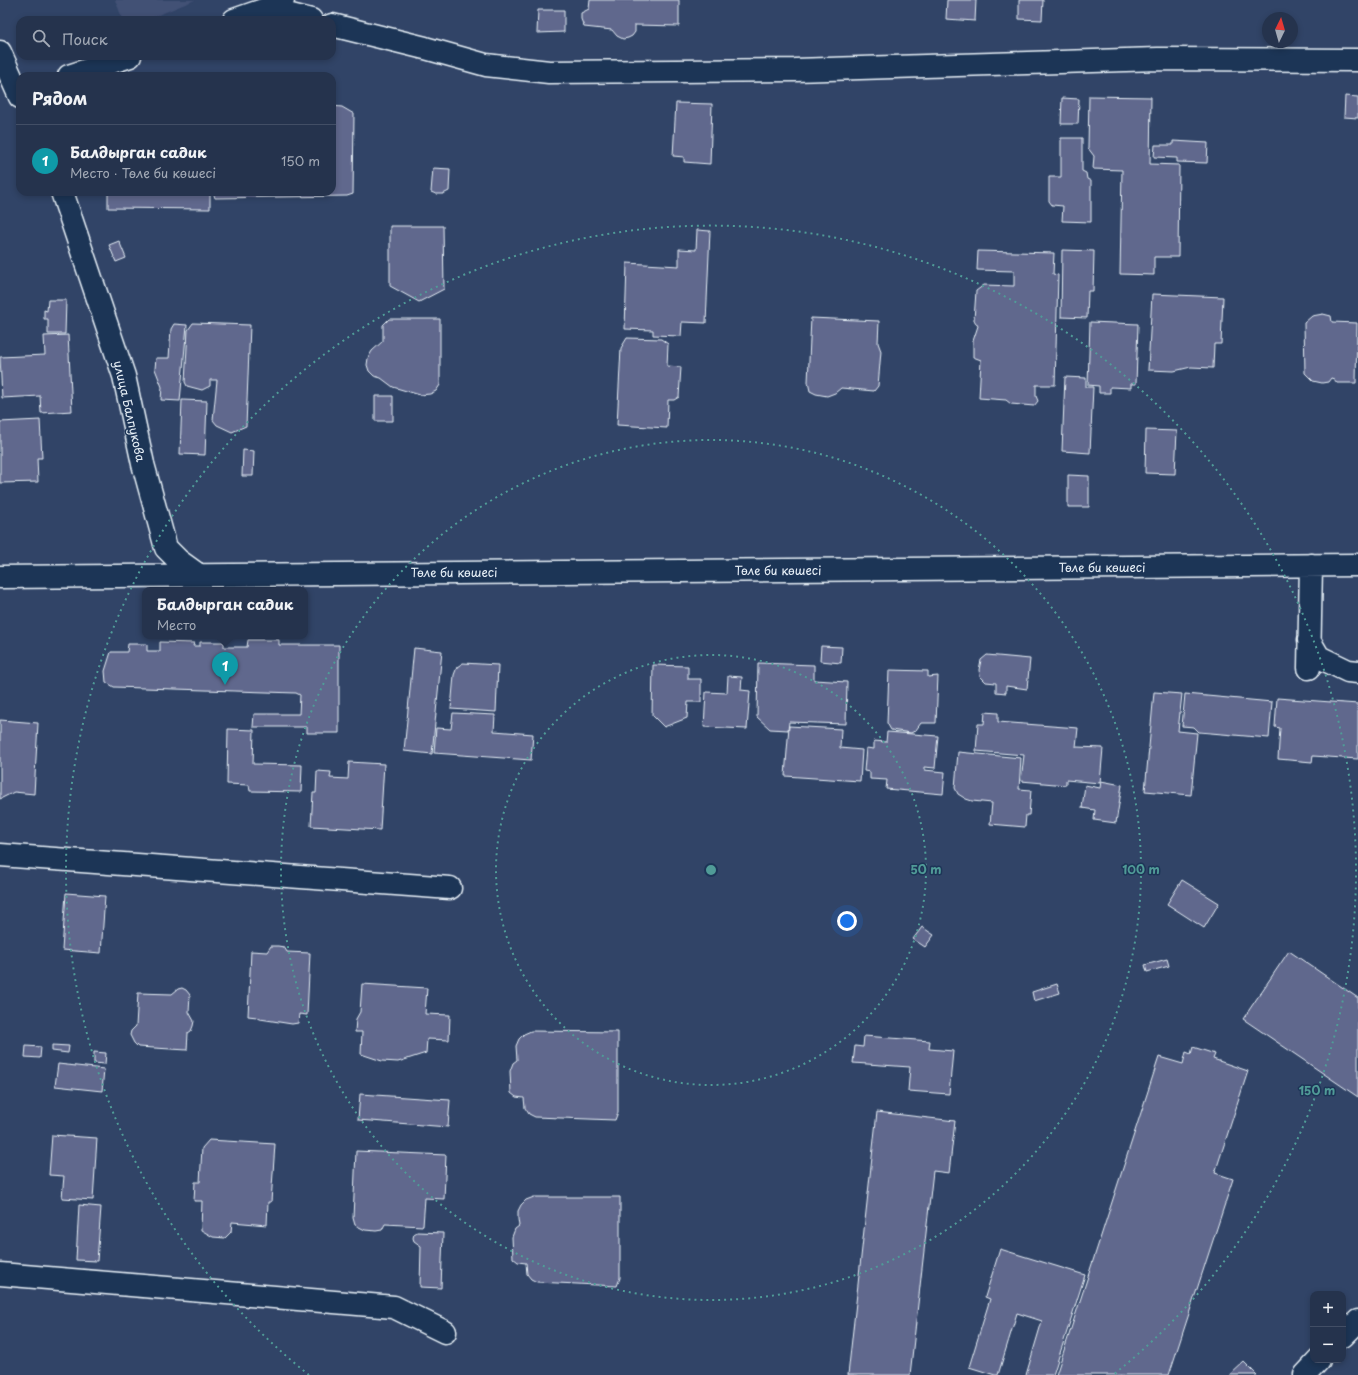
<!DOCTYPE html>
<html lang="ru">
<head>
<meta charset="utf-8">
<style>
  body { margin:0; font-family:"Playpen Sans",sans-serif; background:#2d3b54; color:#f1f3f6 }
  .controls { position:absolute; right:12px; bottom:12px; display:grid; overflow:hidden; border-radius:8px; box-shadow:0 2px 6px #0003 }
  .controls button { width:36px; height:36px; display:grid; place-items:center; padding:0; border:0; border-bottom:1px solid #424e65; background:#25334d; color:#f1f3f6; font:20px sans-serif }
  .compass { position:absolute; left:1262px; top:12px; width:36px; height:36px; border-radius:50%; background:#25334d; box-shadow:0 2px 6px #0003; rotate:5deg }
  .you { position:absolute; left:847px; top:921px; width:14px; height:14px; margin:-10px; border:3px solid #fff; border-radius:50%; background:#1a73e8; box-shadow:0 0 0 6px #1a73e833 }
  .badge { display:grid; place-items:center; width:26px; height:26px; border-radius:50%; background:#ffd166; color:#fff; font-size:13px; font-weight:700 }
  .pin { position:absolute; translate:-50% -33px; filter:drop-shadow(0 1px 2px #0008) }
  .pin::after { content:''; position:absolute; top:21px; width:14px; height:12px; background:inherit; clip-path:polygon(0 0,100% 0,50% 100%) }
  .popup { position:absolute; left:142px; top:587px; width:166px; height:52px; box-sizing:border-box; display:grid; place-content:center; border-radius:8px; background:#25334d; filter:drop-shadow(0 1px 3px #0005); font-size:13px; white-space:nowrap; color:#a3aab6 }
  .popup b { font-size:15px; color:#f1f3f6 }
  .popup::after { content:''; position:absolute; left:50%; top:100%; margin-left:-8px; border:8px solid transparent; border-top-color:#25334d }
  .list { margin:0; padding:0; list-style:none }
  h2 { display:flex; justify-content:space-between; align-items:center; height:52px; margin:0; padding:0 16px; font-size:17px }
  h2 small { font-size:13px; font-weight:400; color:#a3aab6 }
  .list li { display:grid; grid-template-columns:26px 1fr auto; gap:12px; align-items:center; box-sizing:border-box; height:72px; padding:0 16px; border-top:1px solid #424e65 }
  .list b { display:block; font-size:15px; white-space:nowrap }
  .list p { margin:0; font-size:13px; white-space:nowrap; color:#a3aab6 }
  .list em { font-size:13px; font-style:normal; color:#a3aab6 }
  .icon { flex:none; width:22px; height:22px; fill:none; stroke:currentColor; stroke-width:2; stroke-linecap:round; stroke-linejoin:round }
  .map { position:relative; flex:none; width:1358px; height:1375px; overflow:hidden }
  .search { position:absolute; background:#25334d; box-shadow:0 2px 6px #0003; left:16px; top:16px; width:320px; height:44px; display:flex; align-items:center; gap:10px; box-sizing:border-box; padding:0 14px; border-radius:12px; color:#a3aab6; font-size:15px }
  .panel { position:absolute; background:#25334d; box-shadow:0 2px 6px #0003; left:16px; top:72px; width:320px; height:124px; border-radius:12px }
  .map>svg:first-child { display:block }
  .built { fill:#425175 }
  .building { fill:#61678d; stroke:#e8f1f8 }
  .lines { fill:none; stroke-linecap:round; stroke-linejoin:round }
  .minor-casing { stroke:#e8f1f8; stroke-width:25 }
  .minor { stroke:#1d3557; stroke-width:22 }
  .ring { fill:none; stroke:#509b97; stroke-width:2; stroke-dasharray:2 4 }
  .labels { text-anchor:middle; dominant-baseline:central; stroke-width:3; stroke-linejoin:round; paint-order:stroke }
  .street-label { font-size:12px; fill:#e8f1f8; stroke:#1d3557 }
  .centre { fill:#509b97; stroke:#1d3557; stroke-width:2 }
  .ring-label { font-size:12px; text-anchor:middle; font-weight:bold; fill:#509b97; stroke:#1d3557; stroke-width:3; stroke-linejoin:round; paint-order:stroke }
</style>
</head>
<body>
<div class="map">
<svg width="1358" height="1375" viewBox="0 0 1358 1375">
  <rect width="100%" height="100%" fill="#314467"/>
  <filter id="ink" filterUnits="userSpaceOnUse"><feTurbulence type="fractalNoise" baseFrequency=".025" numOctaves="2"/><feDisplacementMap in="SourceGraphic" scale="8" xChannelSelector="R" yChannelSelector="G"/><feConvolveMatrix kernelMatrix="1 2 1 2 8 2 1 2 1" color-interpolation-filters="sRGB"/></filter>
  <g filter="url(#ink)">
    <path class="built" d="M115 0H195L146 20H123Z"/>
    <path class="building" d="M590 0H679V26L635 25V32L632 36 628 38 623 39 617 36 612 30 584 27 581 19V13L589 9Z
      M947 0H976L975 21 946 19Z
      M1019 0H1043L1042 20 1019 19Z
      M538 10H564V32L537 33Z
      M1089 96 1151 97 1150 164 1179 165 1178 257H1154V275L1120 274 1122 170 1093 169 1094 156 1088 148Z
      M1345 96 1358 97V118L1344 117Z
      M1062 98 1079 99 1078 124H1061Z
      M676 103 712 104 710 164 684 162V157L673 156Z
      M332 106 342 107 354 114 353 194 347 196 215 198 213 192H332Z
      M1061 138H1082V171L1086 173 1087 179 1091 181V222L1062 221 1063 206 1052 205 1049 201V177H1061Z
      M1173 141 1208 143 1207 163 1177 162V158L1154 157 1155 145H1173Z
      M433 168 450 169 449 191 443 194H436L431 192Z
      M108 192H210V209L108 208Z
      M390 226H443L444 289 419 302 390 286Z
      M697 230 710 231 706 323 682 322 681 336 653 335V330L625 329 627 263 679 266V249L696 250Z
      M119 241 126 258 116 262 109 245Z
      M1062 250 1094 251 1093 291H1088L1087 318 1061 317Z
      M978 251 1054 253 1053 274 1058 275 1055 385H1036V396L1038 401 1034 406 1011 404 1006 400 979 398 981 360 973 357V341L978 326 974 320 976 291 984 285 1014 286V271L977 270Z
      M1152 294 1223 297 1221 344H1214L1213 368 1191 367 1174 371 1148 370Z
      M48 300H66L65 334H48V319H44V310L47 311Z
      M1323 314 1331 316 1332 322 1357 323 1356 383H1337L1334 379 1331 378 1328 382 1322 383 1313 381 1305 373 1304 323 1312 316Z
      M811 318 879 321 878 343 881 351 878 386 874 391 841 388 835 393 827 396 816 394 810 391 808 382Z
      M389 319H440V385L436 391 430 394 420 395 393 387 381 378 374 376 369 371 367 365 368 358 372 351 383 341V325Z
      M1090 322 1138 324 1136 384H1131V388L1110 387V393H1099V386L1088 385Z
      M193 323 250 325 246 426 232 432 217 425 213 420 217 380H210V386L202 390 187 386 185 382 188 330Z
      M174 324 187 325 180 401 161 400 162 387 155 369 156 358H169L171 329Z
      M68 335 72 411 41 413 40 396 2 398 0 357 45 355 44 336Z
      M627 338 661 339 668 344 667 366 681 367 679 397 674 400H668L667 428 617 425 621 348Z
      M1065 377 1086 378V387H1093L1090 453 1062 451Z
      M375 396H393V421H375Z
      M182 400 207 401 205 455 180 454Z
      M40 420 42 458H37L38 482 0 483V422Z
      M1146 430 1177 431 1175 474 1145 473Z
      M243 450 254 451 253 476H242Z
      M1068 475 1089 476V507H1068Z
      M248 640H279V645H339V733H307V727H253L254 714H299L300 695 296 693 114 687 106 682 105 671 111 652H127L128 644H147V651H160V642L194 643 193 646H200V642H224V647H247Z
      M821 646 842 647 841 663 820 661Z
      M414 648 442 651 432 754 404 751Z
      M987 655 1030 659 1027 689 1006 686V693L996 692V683L986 682 980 676 979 670 981 660Z
      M463 663 498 665 496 712 451 709 454 675 457 667Z
      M758 663 814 665V680L847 682 846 724 789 722 788 730 770 729 757 717Z
      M653 665 688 666V679H701V702H688L687 718 664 727 652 715Z
      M889 670 928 671V677L938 676 936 723H921L916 730 911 733 891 730 887 723Z
      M728 676 742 677 741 690 750 691 747 729 704 727 706 692 727 693Z
      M1154 692 1182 694 1178 731 1197 733 1191 795 1145 791Z
      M1185 694 1272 702 1269 738 1199 732 1194 727 1182 726Z
      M1277 698 1358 704V759L1313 756 1312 762 1278 759 1280 728 1275 727Z
      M985 712 998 713V722L1078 728 1076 747 1103 748 1100 783 1066 780V785L1021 781 1024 755 976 751 978 724H984Z
      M453 713 495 715 494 731 533 734 531 760 434 753 436 728 451 729Z
      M0 720 38 723 34 794 14 792 0 799Z
      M789 726 841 729 840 748 862 750 860 781 785 776Z
      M228 729 254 730 253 764 302 765 301 792 250 791 249 785 227 784Z
      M887 732 938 736 935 768 924 767V770L945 772 943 794 886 789 887 780 870 779V772L864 771 866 748 874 749V741L886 742Z
      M958 752 1021 758 1019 789 1031 790 1029 815H1026L1025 827 990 824 992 803 972 801 966 799 958 794 955 788Z
      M349 762 384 764 380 830 311 826 313 793H316L317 771 331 772 330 778 348 779Z
      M1101 781 1122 785 1116 823 1094 820 1095 810 1082 808 1085 785 1100 788Z
      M1182 880 1219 903 1204 928 1167 904Z
      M66 893 105 896 101 953 62 950Z
      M922 927 934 935 925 947 913 939Z
      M271 946H278L284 947 287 952 310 953 307 1015 299 1014 298 1023 292 1024 260 1019 257 1017 248 1016 251 951 267 952Z
      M1289 951 1358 998V1097L1243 1019Z
      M1167 959 1169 966 1147 972 1145 965Z
      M362 984 427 988 425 1014 450 1015 449 1040 427 1039 426 1053 398 1062 382 1061 361 1054 362 1032H355L356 1019 360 1012Z
      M1057 984 1060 993 1034 1001 1032 992Z
      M182 988 186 990 190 995 189 1012 194 1021 193 1026 191 1031 188 1033 187 1050 138 1047 134 1043 130 1035 131 1031 136 1026 138 993 172 994 178 989Z
      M531 1031 618 1032V1112L615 1120 535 1117 529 1114 525 1108 524 1098 516 1097 511 1093 510 1071 513 1063 517 1060 516 1046 519 1039 524 1034Z
      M864 1036 930 1041 929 1049 953 1051 949 1094 908 1091 910 1067 853 1063 855 1046 863 1047Z
      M52 1045 69 1046 68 1053 52 1051Z
      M26 1046 41 1047 40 1058 25 1057Z
      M1193 1047 1215 1054 1213 1059 1248 1071 1215 1173 1233 1179 1169 1375H1056L1159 1057 1183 1064 1186 1052 1191 1054Z
      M94 1052 106 1053 105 1064 94 1063Z
      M58 1064 104 1069 102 1091 55 1086Z
      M360 1094 450 1100 448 1127 358 1120Z
      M877 1112 955 1121 949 1173 933 1171 910 1375H848Z
      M52 1135 97 1138 93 1200 62 1198 64 1176 49 1175Z
      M209 1140 275 1144 271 1202H268L267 1225 232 1222 231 1232 225 1238 213 1237 201 1230 202 1201H194L195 1182H200L202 1148Z
      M356 1151 446 1155 444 1199 425 1198 423 1226 385 1224 382 1230 376 1231 365 1230 355 1225 353 1218Z
      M534 1197H620V1278L617 1286 537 1282 531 1279 527 1274 526 1263 518 1262 513 1258 512 1237 515 1229 519 1226 518 1219V1211L521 1205 526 1200Z
      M79 1205 101 1207 97 1261 76 1260Z
      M417 1232 443 1233 441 1288 420 1287 421 1246 414 1241 413 1238 414 1234Z
      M1000 1249 1085 1275 1053 1375H1026L1042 1321 1017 1313 998 1375H995L969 1367 990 1299 985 1297Z
      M1244 1362 1257 1375H1230Z"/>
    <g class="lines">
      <g class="minor-casing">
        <path id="minor" d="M266 9 311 20
          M234 20 266 9 283 0
          M332 25 425 48 486 65 549 72 795 70 1158 59 1358 60
          M0 52 20 97
          M69 76 130 56
          M62 192 124 376 143 464 166 548 179 561 197 574
          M0 577 1358 565
          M1309 640 1319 657 1348 671 1358 672
          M1309 668 1311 565
          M0 855 450 888
          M0 1274 394 1307 445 1332
          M1343 1336 1358 1321
          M1305 1375 1319 1360"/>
      </g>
      <use href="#minor" class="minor"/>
    </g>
  </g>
  <g class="ring">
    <circle cx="711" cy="870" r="215"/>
    <circle cx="711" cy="870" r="430"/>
    <path d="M309 1375A645 645 0 1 1 1113 1375"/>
  </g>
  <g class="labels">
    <g class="street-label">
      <text transform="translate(130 411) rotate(77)">улица Балпукова</text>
      <text x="1102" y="567">Төле би көшесі</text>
      <text x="778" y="570">Төле би көшесі</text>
      <text x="454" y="572">Төле би көшесі</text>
    </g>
  </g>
  <circle cx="711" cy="870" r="6" class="centre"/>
  <g class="ring-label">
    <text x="926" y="874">50 m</text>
    <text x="1141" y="874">100 m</text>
    <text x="1317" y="1095">150 m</text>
  </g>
</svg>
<div class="controls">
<button>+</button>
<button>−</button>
</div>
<svg class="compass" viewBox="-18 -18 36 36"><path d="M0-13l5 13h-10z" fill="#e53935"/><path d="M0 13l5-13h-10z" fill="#a3aab6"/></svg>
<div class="you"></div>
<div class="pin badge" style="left:225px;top:685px;background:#0f9aa8">1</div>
<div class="popup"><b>Балдырган садик</b>Место</div>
<div class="search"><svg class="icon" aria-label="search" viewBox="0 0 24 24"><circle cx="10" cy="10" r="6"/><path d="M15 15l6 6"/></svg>Поиск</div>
<section class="panel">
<h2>Рядом<small></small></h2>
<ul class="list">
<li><span class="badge" style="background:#0f9aa8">1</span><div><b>Балдырган садик</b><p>Место · Төле би көшесі</p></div><em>150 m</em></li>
</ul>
</section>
</div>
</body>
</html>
